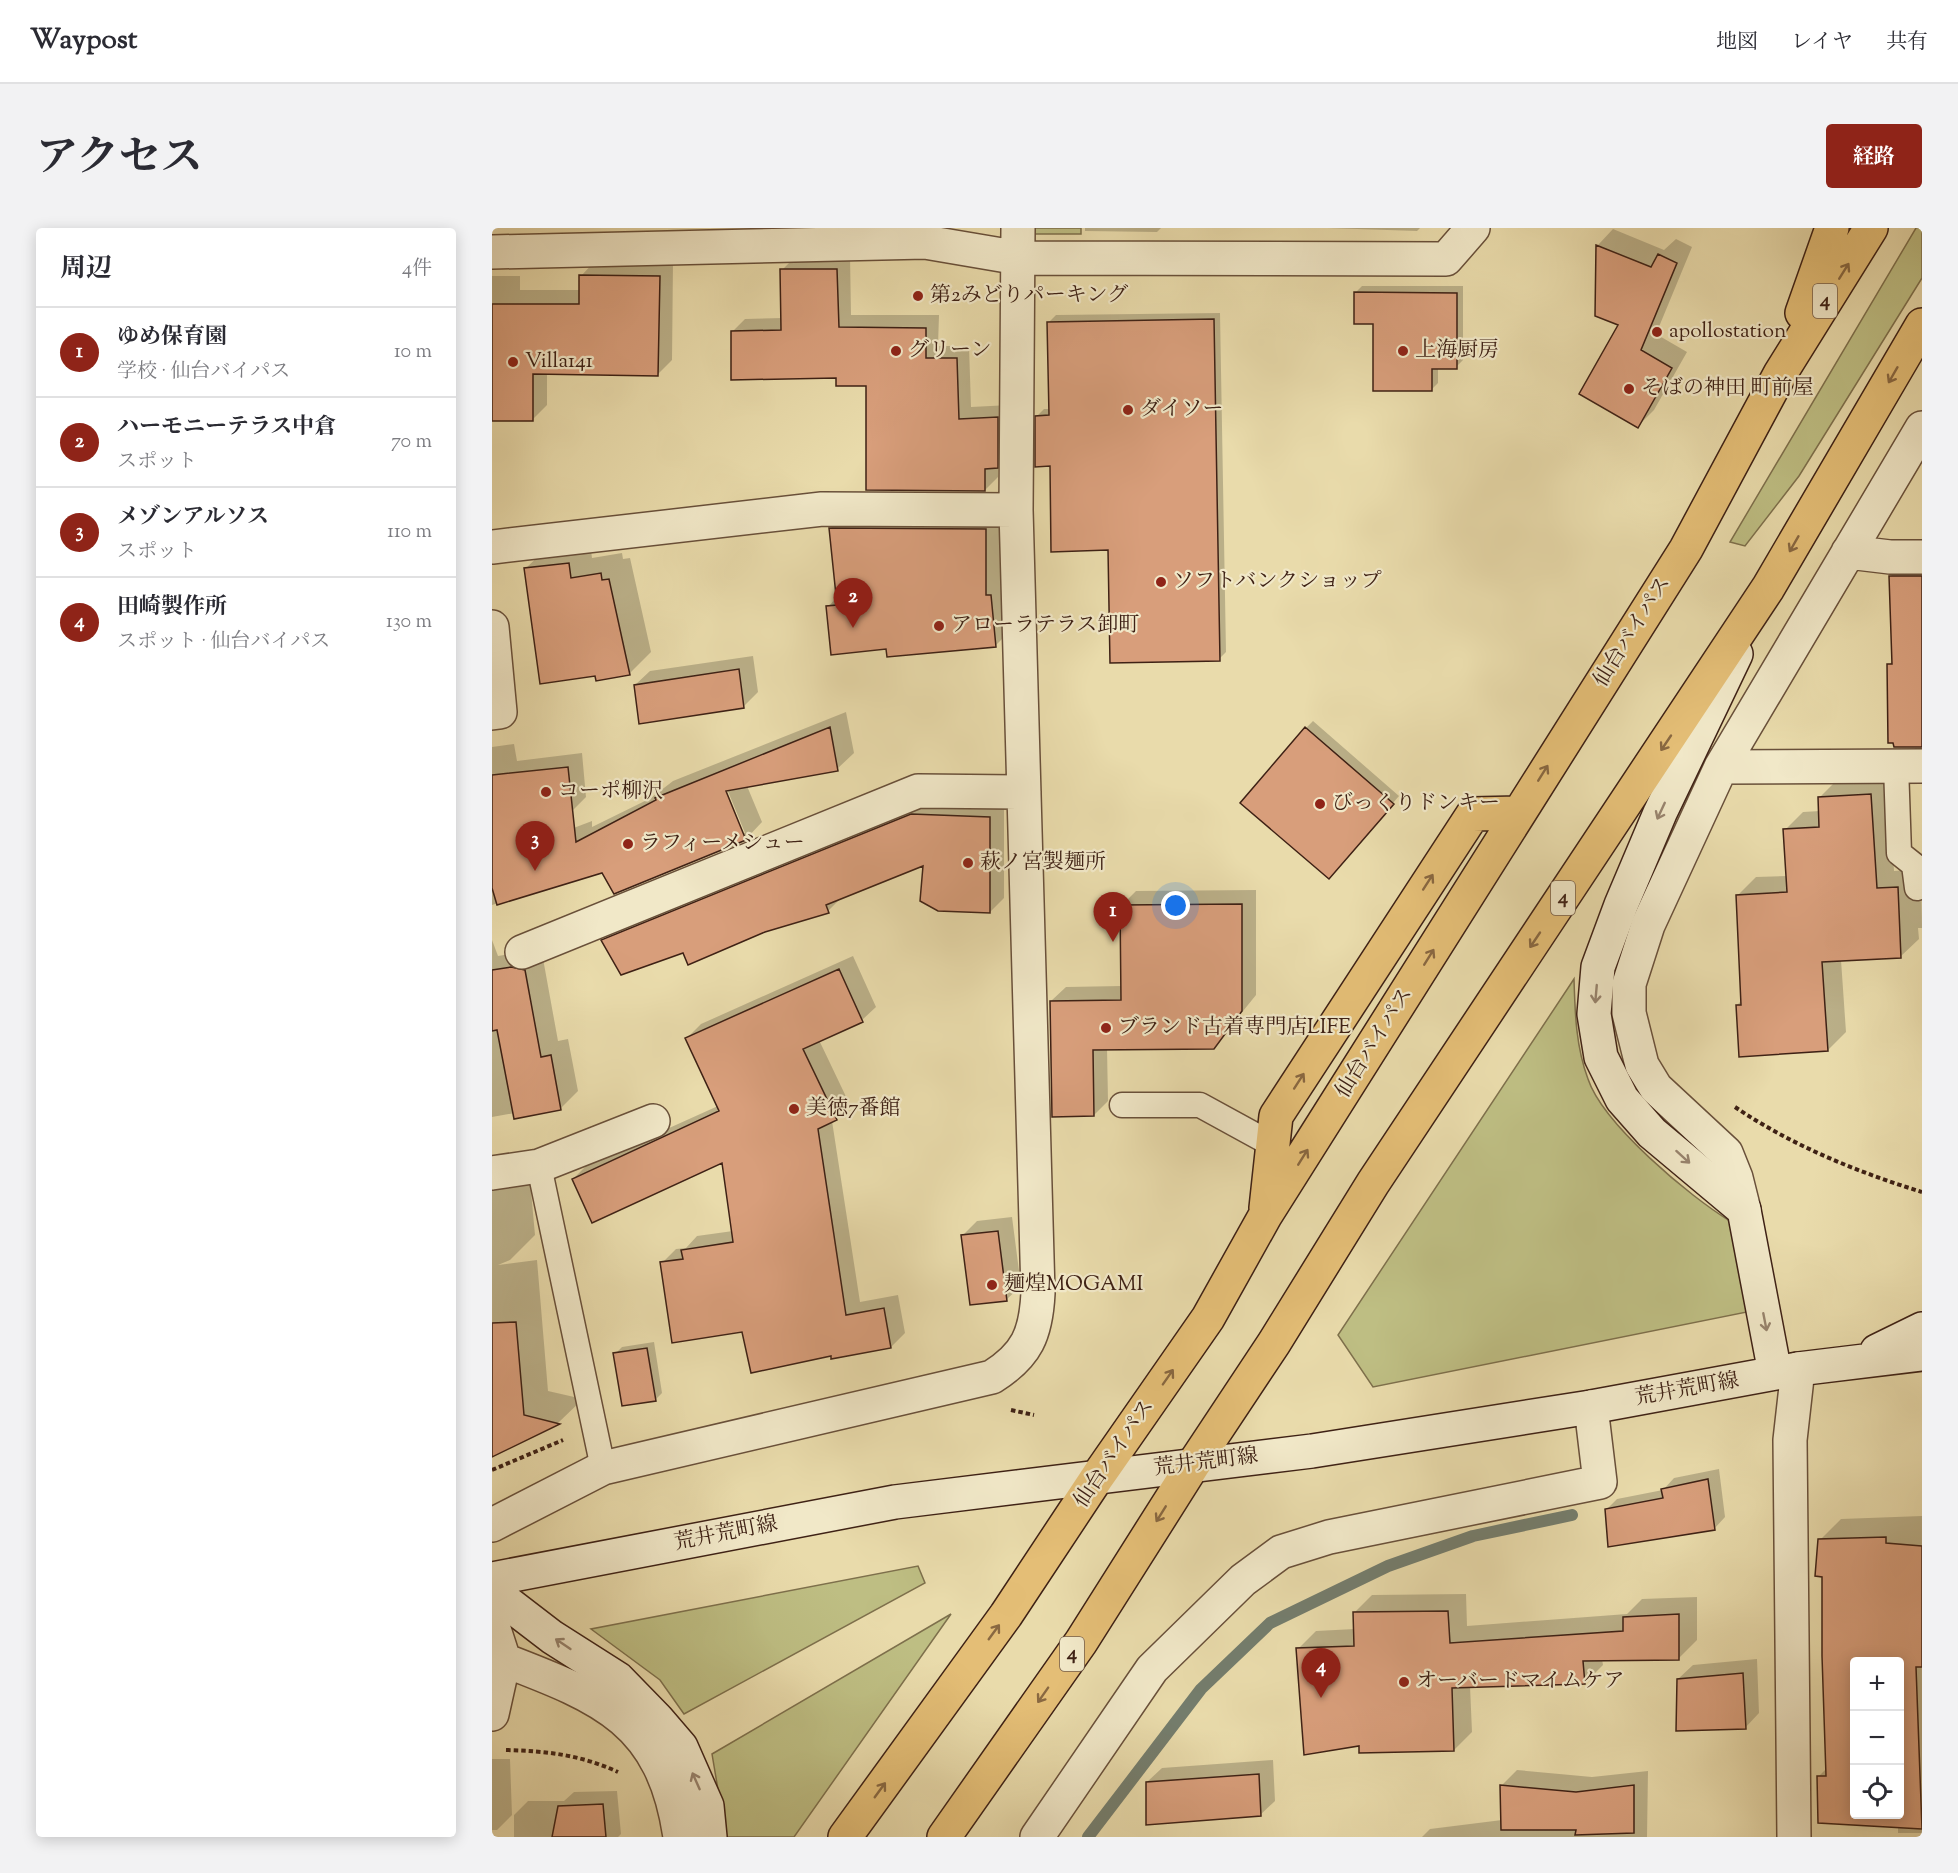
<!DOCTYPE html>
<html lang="ja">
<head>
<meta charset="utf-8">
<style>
  body { margin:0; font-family:"Sorts Mill Goudy","Noto Serif JP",serif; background:#f2f2f3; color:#2b2b33 }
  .controls { position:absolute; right:18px; bottom:18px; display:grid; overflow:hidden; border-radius:6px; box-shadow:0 3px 15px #0003 }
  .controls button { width:54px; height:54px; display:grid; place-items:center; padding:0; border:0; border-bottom:2px solid #e1e1e2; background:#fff; color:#2b2b33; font:30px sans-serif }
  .you { position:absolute; left:684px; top:678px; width:21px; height:21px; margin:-15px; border:4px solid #fff; border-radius:50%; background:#1a73e8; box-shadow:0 0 0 9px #1a73e833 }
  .badge { display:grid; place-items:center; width:39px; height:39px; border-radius:50%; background:#8f2418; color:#fff; font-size:20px; font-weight:700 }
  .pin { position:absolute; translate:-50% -50px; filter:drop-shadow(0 2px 3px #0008) }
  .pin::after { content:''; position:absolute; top:32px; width:21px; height:18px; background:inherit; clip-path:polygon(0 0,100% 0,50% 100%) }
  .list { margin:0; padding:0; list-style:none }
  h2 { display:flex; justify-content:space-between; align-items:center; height:78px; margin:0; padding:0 24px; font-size:26px }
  h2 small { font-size:20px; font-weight:400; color:#7c7c81 }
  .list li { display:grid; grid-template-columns:39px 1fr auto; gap:18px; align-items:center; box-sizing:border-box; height:90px; padding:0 24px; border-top:2px solid #e1e1e2 }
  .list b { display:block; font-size:22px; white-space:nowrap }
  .list p { margin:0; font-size:20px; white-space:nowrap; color:#7c7c81 }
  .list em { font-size:20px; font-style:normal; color:#7c7c81 }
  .icon { flex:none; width:33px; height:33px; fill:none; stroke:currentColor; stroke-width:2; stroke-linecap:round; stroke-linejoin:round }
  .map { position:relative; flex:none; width:1430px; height:1609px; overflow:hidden; border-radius:6px }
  header { display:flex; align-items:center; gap:36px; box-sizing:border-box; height:84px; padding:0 30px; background:#fff; border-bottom:2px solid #e1e1e2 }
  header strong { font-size:28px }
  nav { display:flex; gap:33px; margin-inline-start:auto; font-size:21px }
  .intro { display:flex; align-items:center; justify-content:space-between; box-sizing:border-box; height:144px; padding:0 36px }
  h1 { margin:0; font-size:42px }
  .button { padding:15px 27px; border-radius:6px; background:#8f2418; color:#fff; font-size:21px; font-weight:700 }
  main { display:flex; gap:36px; padding:0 36px }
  aside { flex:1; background:#fff; border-radius:6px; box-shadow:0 3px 15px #0003 }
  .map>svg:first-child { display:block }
  .green { fill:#bebe83; stroke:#7e704c; stroke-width:1.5 }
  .shadow { fill:#0003; fill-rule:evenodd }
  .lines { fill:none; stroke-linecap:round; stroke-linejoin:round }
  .stream { stroke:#747d6d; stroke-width:12 }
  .building { fill:#d89e7b; stroke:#3e2115; stroke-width:1.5; fill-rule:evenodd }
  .lane-casing { stroke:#69503a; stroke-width:27 }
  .street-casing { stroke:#69503a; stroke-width:36 }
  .secondary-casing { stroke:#3e2115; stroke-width:36 }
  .highway-casing { stroke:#3e2115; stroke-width:36 }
  .path { stroke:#3e2115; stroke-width:4; stroke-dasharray:4.5 3; stroke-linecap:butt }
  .lane { stroke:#f1e8c8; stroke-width:24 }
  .street { stroke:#f1e8c8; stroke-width:33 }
  .secondary { stroke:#f1e8c8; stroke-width:33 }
  .highway { stroke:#e4be76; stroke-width:33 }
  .oneway { stroke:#896841 }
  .oneway2 { stroke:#98846e }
  .poi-dot { fill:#8f2418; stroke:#f1e8c8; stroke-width:2 }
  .labels { text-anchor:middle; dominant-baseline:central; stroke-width:4.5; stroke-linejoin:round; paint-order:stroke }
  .shield { fill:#f1e8c8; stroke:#745d4b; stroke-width:1.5 }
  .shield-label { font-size:20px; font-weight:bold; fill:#3e2115 }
  .poi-label { font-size:21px; fill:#3e2115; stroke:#f1e8c8; text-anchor:start }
  .street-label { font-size:21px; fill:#3e2115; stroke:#f1e8c8 }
</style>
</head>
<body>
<header>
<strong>Waypost</strong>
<nav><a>地図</a><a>レイヤ</a><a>共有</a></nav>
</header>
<div class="intro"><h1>アクセス</h1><a class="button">経路</a></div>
<main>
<aside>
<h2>周辺<small>4件</small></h2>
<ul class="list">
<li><span class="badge">1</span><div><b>ゆめ保育園</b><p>学校 · 仙台バイパス</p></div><em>10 m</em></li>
<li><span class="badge">2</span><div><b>ハーモニーテラス中倉</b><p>スポット</p></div><em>70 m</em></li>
<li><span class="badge">3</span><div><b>メゾンアルソス</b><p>スポット</p></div><em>110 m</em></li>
<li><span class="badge">4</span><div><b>田崎製作所</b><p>スポット · 仙台バイパス</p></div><em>130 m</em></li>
</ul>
</aside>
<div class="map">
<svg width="1430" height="1609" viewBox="0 0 1430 1609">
  <rect width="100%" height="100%" fill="#e9dbab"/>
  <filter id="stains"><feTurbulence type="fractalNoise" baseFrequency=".00333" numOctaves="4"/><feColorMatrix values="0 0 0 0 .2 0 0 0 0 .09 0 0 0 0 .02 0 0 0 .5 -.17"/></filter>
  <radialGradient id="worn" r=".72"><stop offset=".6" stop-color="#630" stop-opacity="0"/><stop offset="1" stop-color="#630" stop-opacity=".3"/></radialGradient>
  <path class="green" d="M540 0H589V6H540Z
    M1424 0H1430V50L1307 248 1253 318 1238 314Z
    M1082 751C1083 786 1084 819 1096 851 1111 896 1198 969 1238 993L1255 1084 881 1159 846 1107Z
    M426 1338 433 1355 192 1486 168 1452 99 1401Z
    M459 1386 302 1609H234L220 1526Z"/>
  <path class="shadow" d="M593 0H669L665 4 593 3Z
    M835 0H928L925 3Z
    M1121 1 1172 22 1184 11 1200 19 1164 106 1195 124 1162 182 1146 198 1128 97 1104 87 1106 17Z
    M358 28 359 87H447L446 118H477L479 179 518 177V226L506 238V249L493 262 375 157 345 149 240 104 253 91 291 90 290 42 303 29Z
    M103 33 181 34 180 132 165 147 55 145V177L40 192 0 191V48H28V62H89V48Z
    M870 58H971V132L964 139H946V155L940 161 883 95 863 65Z
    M728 85 734 424 727 431 617 321 559 237 545 188 552 181H558L557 94 564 87Z
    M353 286 508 287V353H513L518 403 503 418 396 420 336 379 345 369 339 300Z
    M98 314 100 330 130 325 131 331 138 330 159 424 138 445 105 452 33 341 55 320Z
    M1430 329V514L1397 437 1401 432 1399 348 1417 330Z
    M261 428 266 464 251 479 143 457 158 443Z
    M354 484 362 525 345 541 255 558 270 594 254 611 111 643 0 677V631L100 593V599L159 570 181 553ZM233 556 253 605H250L230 557Z
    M821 493 907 568 843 642 814 500Z
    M22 516 25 533 90 525 94 569 80 583 0 593V519Z
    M1397 548 1402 643 1429 641 1430 700H1426L1427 711 1408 729 1349 732 1354 804 1336 822 1245 777 1250 772 1246 667 1264 649 1296 648 1293 602 1311 584 1328 583 1327 570 1346 551Z
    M434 572 512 575V670L498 684 432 636 350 669 336 683 192 723 111 712 126 698Z
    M764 662V767L722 819 615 820 616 873 602 887 559 773 574 759 630 758V677L644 663Z
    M0 712 6 728 37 723 50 725 66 813 76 811 86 863 69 880 23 889V885L0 889Z
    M361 728 384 779 370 792 327 812 358 877 340 893 368 1074 406 1067 413 1105 399 1119 340 1126 251 1103 170 1035 184 1021 194 1020 205 1008 241 1003 232 933 81 951 95 937 226 878 195 810 209 796Z
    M38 952 43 1007 18 1032 6 1037 45 1032 56 1163 91 1171 67 1194 0 1227V955Z
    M520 989 529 1058 514 1072 471 1007 485 993Z
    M162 1114 170 1165 163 1172 123 1126 130 1119Z
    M1227 1241 1233 1289 1222 1301 1114 1282 1125 1271 1171 1262 1182 1250Z
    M1430 1288V1605H1406V1598L1328 1594 1326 1549 1336 1539 1332 1348 1328 1312 1349 1291ZM1362 1434H1408V1586H1362Z
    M974 1366 975 1398 1135 1386 1150 1371 1205 1369V1412L1187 1430 1110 1431 1111 1437 1093 1455 978 1458 980 1504 962 1522 868 1516 806 1421 824 1403 863 1401 862 1385 880 1367Z
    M1265 1431 1267 1485 1253 1500 1186 1451 1201 1437Z
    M0 1531H18L20 1587 5 1602H0Z
    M781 1532 783 1573 768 1587 655 1554 670 1540Z
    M1025 1542 1100 1549 1156 1543 1155 1609H930L938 1601 1010 1592V1557Z
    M125 1563 129 1606 126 1609H22V1587L36 1573H72L82 1564Z"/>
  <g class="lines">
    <path class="stream" d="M596 1609 709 1461 778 1395 896 1338 981 1308 1080 1287"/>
  </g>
  <path class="building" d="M1104 17 1159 39 1166 26 1185 35 1149 122 1180 140 1146 200 1087 166 1126 97 1103 88Z
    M288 41H345L347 99 434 100V130H465L467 191 506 189V240L493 241V263L374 262V158H344V150L239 152V103L289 102Z
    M87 47 168 48 166 148 41 146V193H0V76H87Z
    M862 64 965 65V141H940V163H881V96H862Z
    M722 91 728 433 618 435 616 322 559 324 558 238 543 239V188L557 187 555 94Z
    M337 300 494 301V367H499L504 419 395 429 394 421 339 427 334 378 345 377Z
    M77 335 79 350 109 345 110 352 117 351 138 447 104 453 103 448 48 456 32 340Z
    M1397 348H1430V519H1402L1401 515H1396L1395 436H1400Z
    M247 441 252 480 147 496 142 457Z
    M338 499 346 543 234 563 254 612 122 666 110 645 5 677 0 660V547L76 539 84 614 164 572 163 570Z
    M813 499 902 576 837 651 748 575Z
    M1379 566 1385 660 1406 659 1409 730 1330 734 1336 823 1247 829 1244 777H1249L1244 667 1295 664 1291 601 1327 599 1326 569Z
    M419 586 498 589V685L446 683 428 673 431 638 334 677 337 685 273 704 196 737 191 725 129 747 109 712Z
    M750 676V783L722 821 601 822 602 888 560 889 558 773 629 772 628 677Z
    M19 739 33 742 49 829 59 827 69 882 22 891 5 802 0 803V742Z
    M347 741 371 794 311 821 345 892 326 901 354 1087 392 1080 399 1120 339 1131V1128L259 1145 250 1104 180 1115 168 1034 191 1031 189 1022 241 1014 230 935 100 995 80 951 227 883 193 810Z
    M506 1003 515 1073 478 1077 469 1007Z
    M24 1094 32 1187 68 1196 0 1229V1095Z
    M155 1120 164 1173 130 1178 121 1125Z
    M1216 1251 1223 1302 1116 1319 1113 1281 1171 1270 1169 1261Z
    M1394 1309V1315L1430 1318V1439H1424L1430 1601 1326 1595 1325 1548H1334L1330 1428V1349L1323 1348 1326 1311ZM1362 1434H1407V1587H1362Z
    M956 1383 958 1415 1131 1403V1389L1187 1386V1432L1091 1433 1093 1456 960 1460 962 1523 867 1525V1518L812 1527 804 1420 862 1418 861 1384Z
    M1251 1445 1254 1501 1184 1503 1185 1451Z
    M767 1546 769 1588 654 1597V1554Z
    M1008 1557 1084 1564 1142 1557V1605L1083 1607 1084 1602H1009Z
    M111 1576 114 1609H60L66 1578Z"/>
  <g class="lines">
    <g class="lane-casing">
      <path id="lane" d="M1404 538 1407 625 1422 637 1425 660
        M630 877H708L781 917
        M47 938 111 1240"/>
    </g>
    <g class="street-casing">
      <path id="street" d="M0 24 433 14 527 30 954 31 981 0
        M0 319 330 281 524 282
        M1356 324 1398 329H1430
        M0 399 8 484 0 485
        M1229 539 1430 538
        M30 724 426 563 532 564
        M0 945 47 938 161 893
        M1252 982 1244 950 1234 925 1164 860 1150 837 1137 785V756L1156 697 1229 539 1430 200
        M0 1297 111 1240 500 1149C535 1127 544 1106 546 1065L524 282 526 0
        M0 1395 12 1432 0 1486
        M12 1432C111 1470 171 1493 188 1609
        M545 1609 660 1441 751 1352 789 1324 837 1309 1108 1254 1099 1179
        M1302 1609 1298 1212 1306 1141"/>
    </g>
    <g class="secondary-casing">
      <path id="secondary" d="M1244 426 1168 585 1129 677 1106 739 1102 786 1109 829 1130 871 1160 905 1252 982 1283 1145
        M1385 1123 1430 1101
        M0 1351 403 1274 820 1223 1099 1179 1306 1141 1430 1126
        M0 1363 60 1409 126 1451 165 1491 189 1519 215 1578 218 1609"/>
    </g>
    <g class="highway-casing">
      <path id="highway" d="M1310 85 1340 0
        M774 980 784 888 981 586 1026 585
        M353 1609 514 1387 606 1248 716 1090 773 988 1194 321 1288 146 1379 0
        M452 1609 589 1414 701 1237 782 1115 881 955 1276 360 1430 97"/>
    </g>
    <path class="path" d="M1243 879C1299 917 1365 944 1430 964
      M519 1182 542 1187
      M0 1242 71 1212
      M14 1522C55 1523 89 1527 126 1544"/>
    <use href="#lane" class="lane"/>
    <use href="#street" class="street"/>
    <use href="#secondary" class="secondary"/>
    <use href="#highway" class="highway"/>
  </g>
  <defs><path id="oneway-shaft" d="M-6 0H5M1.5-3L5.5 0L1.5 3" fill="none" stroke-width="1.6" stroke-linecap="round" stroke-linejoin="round" transform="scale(1.5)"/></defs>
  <g class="oneway">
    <use href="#oneway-shaft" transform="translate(1352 43) rotate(-58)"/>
    <use href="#oneway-shaft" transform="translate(1401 147) rotate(120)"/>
    <use href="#oneway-shaft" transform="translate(1302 316) rotate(120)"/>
    <use href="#oneway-shaft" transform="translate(1174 515) rotate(124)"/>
    <use href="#oneway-shaft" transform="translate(1051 545) rotate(-58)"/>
    <use href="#oneway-shaft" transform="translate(936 654) rotate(-57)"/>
    <use href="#oneway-shaft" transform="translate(1043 712) rotate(124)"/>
    <use href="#oneway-shaft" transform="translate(937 729) rotate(-58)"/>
    <use href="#oneway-shaft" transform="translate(807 853) rotate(-57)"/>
    <use href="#oneway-shaft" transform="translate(811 929) rotate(-58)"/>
    <use href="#oneway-shaft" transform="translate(676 1149) rotate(-55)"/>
    <use href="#oneway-shaft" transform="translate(669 1286) rotate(122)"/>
    <use href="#oneway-shaft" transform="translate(502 1404) rotate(-54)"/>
    <use href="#oneway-shaft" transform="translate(551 1467) rotate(125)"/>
    <use href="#oneway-shaft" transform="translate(388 1562) rotate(-54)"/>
  </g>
  <g class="oneway2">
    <use href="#oneway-shaft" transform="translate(1169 583) rotate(115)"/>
    <use href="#oneway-shaft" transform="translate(1104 766) rotate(95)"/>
    <use href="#oneway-shaft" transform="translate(1191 929) rotate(42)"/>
    <use href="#oneway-shaft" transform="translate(1273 1094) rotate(79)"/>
    <use href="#oneway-shaft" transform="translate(71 1416) rotate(-146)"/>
    <use href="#oneway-shaft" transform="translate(204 1553) rotate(-114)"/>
  </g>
  <g class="poi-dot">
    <circle cx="426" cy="68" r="6"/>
    <circle cx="1165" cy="104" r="6"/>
    <circle cx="404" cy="123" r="6"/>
    <circle cx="911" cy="123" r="6"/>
    <circle cx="21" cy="134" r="6"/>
    <circle cx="1137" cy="161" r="6"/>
    <circle cx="636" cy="182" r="6"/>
    <circle cx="669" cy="354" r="6"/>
    <circle cx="447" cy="398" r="6"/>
    <circle cx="54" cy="564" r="6"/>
    <circle cx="828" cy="576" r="6"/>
    <circle cx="136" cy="616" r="6"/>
    <circle cx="476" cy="635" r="6"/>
    <circle cx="614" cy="800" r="6"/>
    <circle cx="302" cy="881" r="6"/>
    <circle cx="500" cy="1057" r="6"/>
    <circle cx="912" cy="1454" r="6"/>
  </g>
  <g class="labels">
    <g class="shield">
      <rect x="1321" y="56" width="24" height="34" rx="4.5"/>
      <rect x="1059" y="653" width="24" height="34" rx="4.5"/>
      <rect x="568" y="1409" width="24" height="34" rx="4.5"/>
    </g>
    <g class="shield-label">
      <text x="1333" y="73">4</text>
      <text x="1071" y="670">4</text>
      <text x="580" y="1426">4</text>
    </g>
    <g class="poi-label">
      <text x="438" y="68">第2みどりパーキング</text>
      <text x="1177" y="104">apollostation</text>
      <text x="416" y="123">グリーン</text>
      <text x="923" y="123">上海厨房</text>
      <text x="33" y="134">Villa141</text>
      <text x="1149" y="161">そばの神田 町前屋</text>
      <text x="648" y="182">ダイソー</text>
      <text x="681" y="354">ソフトバンクショップ</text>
      <text x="459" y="398">アローラテラス卸町</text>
      <text x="66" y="564">コーポ柳沢</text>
      <text x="840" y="576">びっくりドンキー</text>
      <text x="148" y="616">ラフィーメシュー</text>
      <text x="488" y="635">萩ノ宮製麺所</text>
      <text x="626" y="800">ブランド古着専門店LIFE</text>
      <text x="314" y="881">美徳7番館</text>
      <text x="512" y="1057">麺煌MOGAMI</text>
      <text x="924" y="1454">オーバードマイムケア</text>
    </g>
    <g class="street-label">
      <text transform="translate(1141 404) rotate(-58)">仙台バイパス</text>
      <text transform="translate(883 815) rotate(-58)">仙台バイパス</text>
      <text transform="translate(1195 1162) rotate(-10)">荒井荒町線</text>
      <text transform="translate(623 1226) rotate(-56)">仙台バイパス</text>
      <text transform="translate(714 1235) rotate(-7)">荒井荒町線</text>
      <text transform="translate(234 1306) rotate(-11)">荒井荒町線</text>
    </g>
  </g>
  <rect width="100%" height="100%" filter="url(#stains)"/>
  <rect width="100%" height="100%" fill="url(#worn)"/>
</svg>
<div class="controls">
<button>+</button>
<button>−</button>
<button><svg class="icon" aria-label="locate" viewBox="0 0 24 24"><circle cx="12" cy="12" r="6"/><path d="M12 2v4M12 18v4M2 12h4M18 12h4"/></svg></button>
</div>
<div class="you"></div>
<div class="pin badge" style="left:621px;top:714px">1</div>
<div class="pin badge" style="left:361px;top:400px">2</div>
<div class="pin badge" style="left:43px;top:643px">3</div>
<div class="pin badge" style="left:829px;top:1470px">4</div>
</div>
</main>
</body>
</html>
